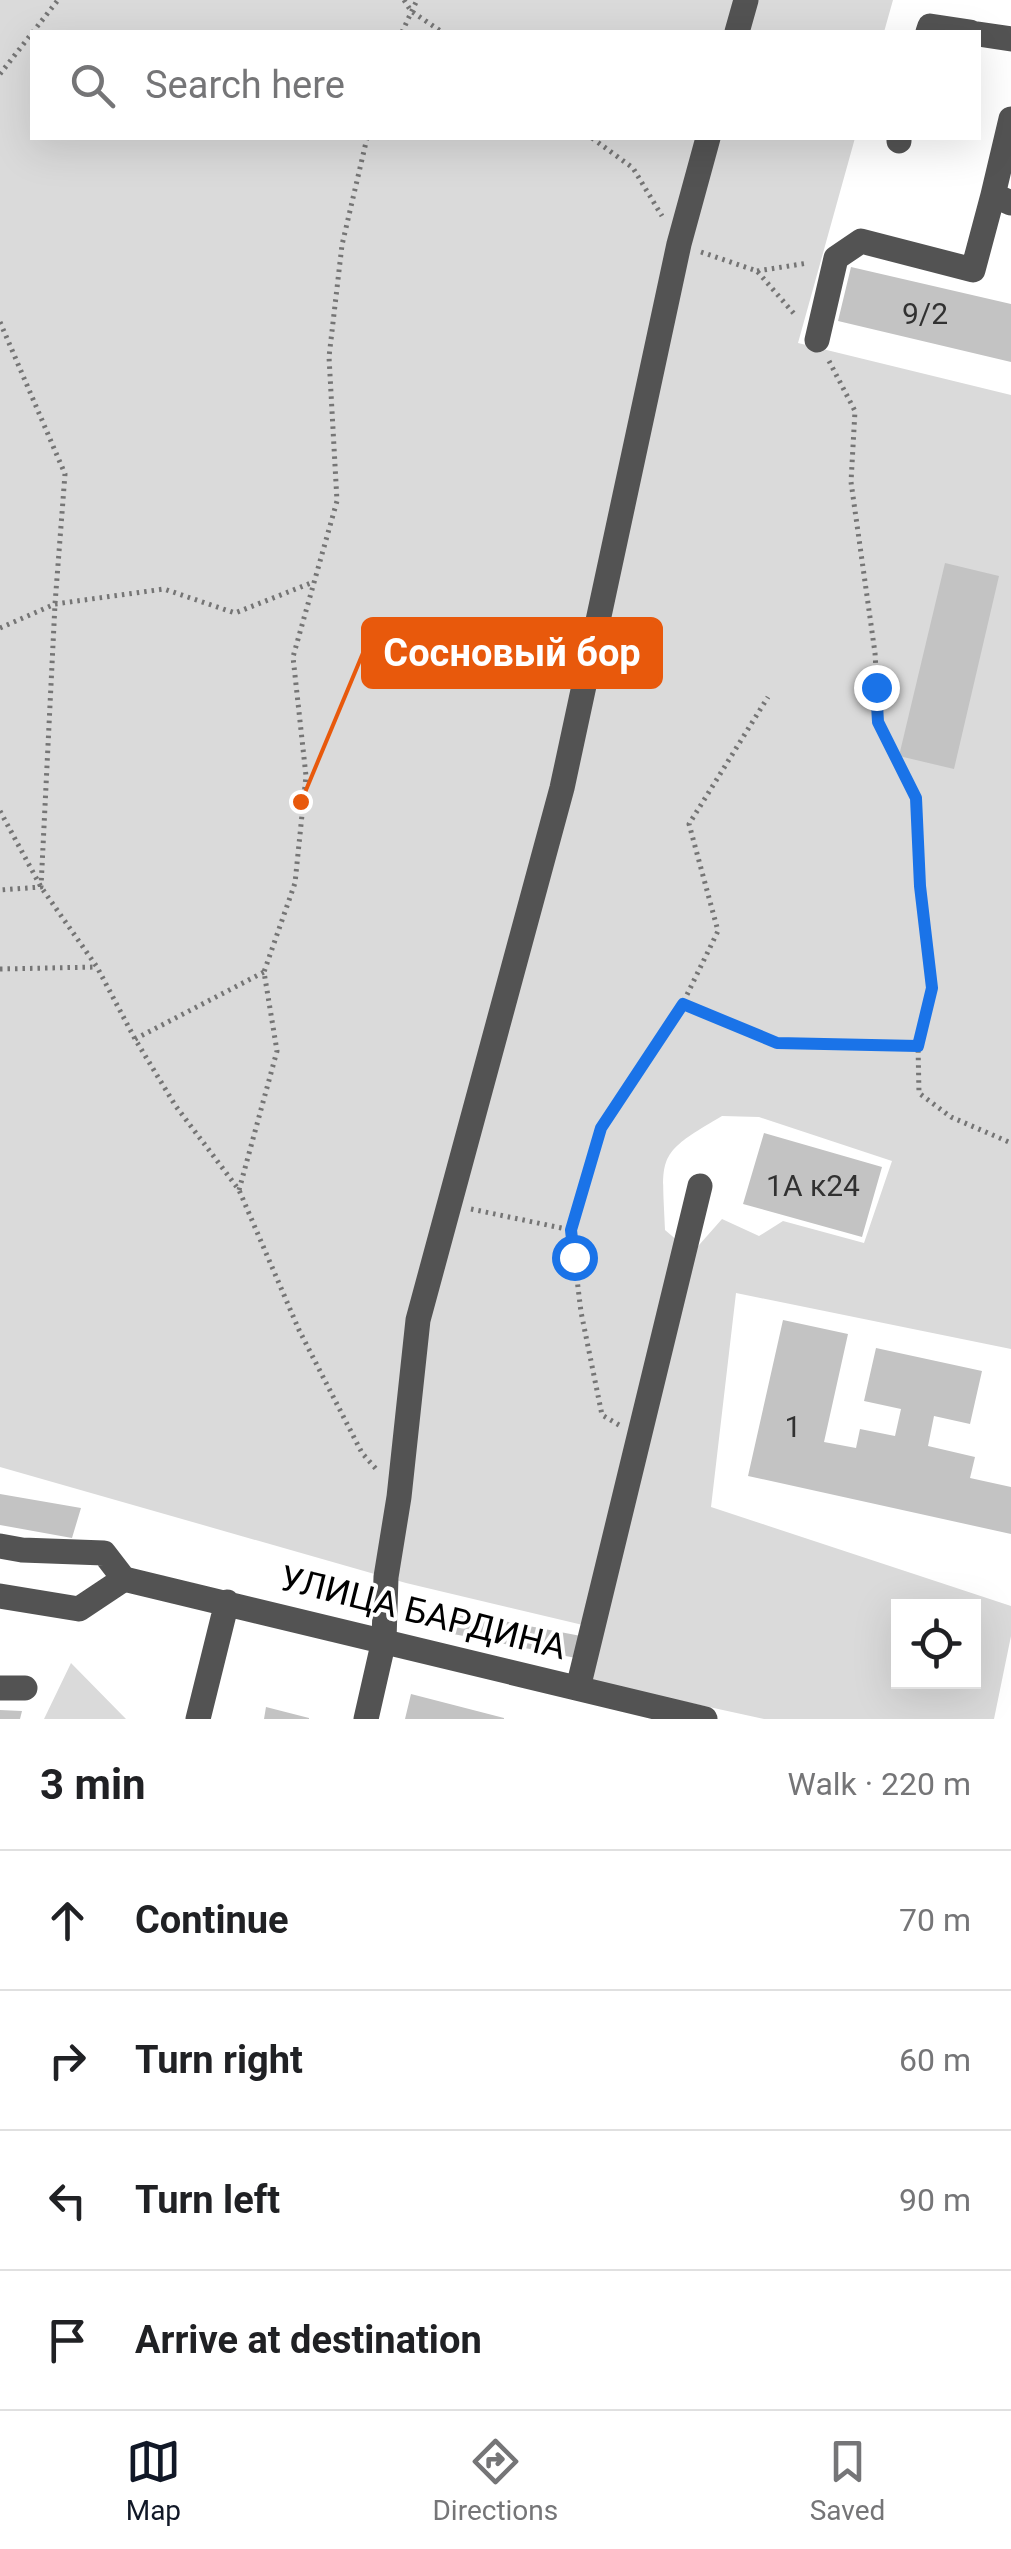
<!DOCTYPE html>
<html lang="en">
<head>
<meta charset="utf-8">
<style>
  body { margin:0; font-family:Roboto,sans-serif; background:#f2f2f2; color:#202124 }
  .controls { position:absolute; right:30px; bottom:30px; display:grid; overflow:hidden; border-radius:0px; box-shadow:0 10px 40px #0002 }
  .controls button { width:90px; height:90px; display:grid; place-items:center; padding:0; border:0; border-bottom:2px solid #e0e0e0; background:#fff; color:#202124; font:50px sans-serif }
  .stop { position:absolute; width:30px; height:30px; margin:-22px; border:8px solid #1a73e8; border-radius:50%; background:#fff }
  .stop.end { background:#1a73e8; border-color:#fff; box-shadow:0 2px 10px #0008 }
  .list { margin:0; padding:0; list-style:none }
  h2 { display:flex; justify-content:space-between; align-items:center; height:130px; margin:0; padding:0 40px; font-size:42px }
  h2 small { font-size:32px; font-weight:400; color:#757577 }
  .list li { display:grid; grid-template-columns:65px 1fr auto; gap:30px; align-items:center; box-sizing:border-box; height:140px; padding:0 40px; border-top:2px solid #e0e0e0 }
  .list b { display:block; font-size:38px; white-space:nowrap }
  .list em { font-size:32px; font-style:normal; color:#757577 }
  .icon { flex:none; width:55px; height:55px; fill:none; stroke:currentColor; stroke-width:2; stroke-linecap:round; stroke-linejoin:round }
  .map { position:relative; flex:none; width:1011px; height:1719px; overflow:hidden }
  .search { position:absolute; background:#fff; box-shadow:0 10px 40px #0002; left:30px; right:30px; top:30px; height:110px; display:flex; align-items:center; gap:25px; box-sizing:border-box; padding:0 35px; border-radius:0px; color:#757577; font-size:38px }
  .sheet { height:690px; background:#fff }
  nav { display:flex; justify-content:space-around; align-items:center; box-sizing:border-box; height:140px; border-top:2px solid #e0e0e0; background:#fff; font-size:28px; color:#757577 }
  nav a { display:grid; justify-items:center; gap:5px }
  nav .on { color:#111827 }
  .map>svg:first-child { display:block }
  .green { fill:#dadada; fill-rule:evenodd }
  .building { fill:#c3c3c3 }
  .lines { fill:none; stroke-linecap:round; stroke-linejoin:round }
  .path { stroke:#757575; stroke-width:5; stroke-dasharray:2.5 5; stroke-linecap:butt }
  .minor { stroke:#535353; stroke-width:25 }
  .route { stroke:#1a73e8; stroke-width:12 }
  .labels { text-anchor:middle; dominant-baseline:central; stroke-width:8; stroke-linejoin:round; paint-order:stroke }
  .number-label { font-size:30px; fill:#313131 }
  .street-label { font-size:35px; fill:#000; stroke:#fff }
  .leader { fill:none; stroke:#e8590c; stroke-width:4 }
  .callout-dot { fill:#e8590c; stroke:#fff; stroke-width:4 }
  .callout { fill:#e8590c; stroke:#e8590c; stroke-width:4 }
  .callout-label { font-size:38px; text-anchor:middle; font-weight:bold; fill:#fff }
</style>
</head>
<body>
<div class="map">
<svg width="1011" height="1719" viewBox="0 0 1011 1719">
  <rect width="100%" height="100%" fill="#fff"/>
  <path class="green" d="M0 0H893L884 32H32V138H855L798 343 1011 395V1349L736 1293 711 1507 1011 1606V1636L994 1719H764L590 1681 604 1630 406 1583 0 1467ZM722 1116 759 1117 892 1161 864 1243 783 1221 759 1236 722 1219 692 1253 665 1230C662 1155 655 1155 722 1116ZM898 1606H974V1682H898Z
    M71 1663 126 1719H44Z"/>
  <path class="building" d="M851 267 1011 304V362L838 321Z
    M945 563 999 576 954 769 899 756Z
    M764 1133 882 1167 862 1237 743 1204Z
    M783 1320 848 1334 824 1442 856 1448 860 1429 895 1436 901 1409 864 1401 876 1348 982 1371 970 1424 934 1416 928 1446 975 1457 970 1478 1011 1487V1534L748 1476Z
    M0 1494 81 1508 72 1538 0 1525Z
    M456 1612 581 1636 576 1658 448 1633Z
    M411 1694 504 1718V1719H405Z
    M266 1707 309 1718V1719H264Z
    M0 1710 22 1711 20 1719H0Z"/>
  <g class="lines">
    <path class="path" d="M404 0 411 11 442 32
      M402 32 417 0
      M0 74 58 0
      M592 138 633 168 662 216
      M701 252 757 271 796 316
      M757 271 808 263
      M0 322 65 474 55 604 41 887 0 890
      M829 361 855 411 851 482 875 653 879 722 916 797 920 885 932 988 918 1046
      M0 628 55 604 164 589 235 613 311 583
      M0 811 41 887 97 967 135 1039 175 1105 239 1190 299 1330 362 1453 377 1470
      M0 969 97 967
      M683 1003 777 1043 918 1046 919 1093 951 1117 1011 1143
      M135 1039 264 972
      M239 1190 277 1051 264 972 295 883 306 776 293 657 337 501 329 357 342 245 367 138
      M471 1209 571 1230
      M619 1425 602 1415 581 1312 571 1230 601 1128 683 1003 718 931 689 824 768 697"/>
    <path class="minor" d="M737 32 746 0
      M928 32 930 26 970 32
      M978 34 1011 39
      M899 141V138
      M993 195 1011 119
      M817 340 836 258 861 241 973 270 993 195 1011 203
      M0 1546 22 1550 104 1553 124 1579
      M124 1579 705 1719
      M0 1596 79 1609 124 1579
      M0 1688H25
      M578 1688 700 1186
      M198 1719 227 1602
      M366 1719 384 1640 386 1577 399 1497 418 1320 562 788 679 244 708 138"/>
  </g>
  <g class="lines">
    <path class="route" d="M574 1257 571 1230 601 1128 683 1004 777 1043 918 1046 932 988 920 886 916 798 878 722 876 687"/>
  </g>
  <g class="labels">
    <g class="number-label">
      <text x="925" y="313">9/2</text>
      <text x="813" y="1185">1А к24</text>
      <text x="793" y="1426">1</text>
    </g>
    <g class="street-label">
      <text transform="translate(423 1613) rotate(14)">УЛИЦА БАРДИНА</text>
    </g>
  </g>
  <path class="leader" d="M301 802L363 653"/>
  <circle class="callout-dot" cx="301" cy="802" r="10"/>
  <rect class="callout" x="363" y="619" width="298" height="68" rx="10"/>
  <g class="callout-label">
    <text x="512" y="666">Сосновый бор</text>
  </g>
</svg>
<div class="controls">
<button><svg class="icon" aria-label="locate" viewBox="0 0 24 24"><circle cx="12" cy="12" r="6"/><path d="M12 2v4M12 18v4M2 12h4M18 12h4"/></svg></button>
</div>
<div class="stop" style="left:574px;top:1257px"></div>
<div class="stop end" style="left:876px;top:687px"></div>
<div class="search"><svg class="icon" aria-label="search" viewBox="0 0 24 24"><circle cx="10" cy="10" r="6"/><path d="M15 15l6 6"/></svg>Search here</div>
</div>
<section class="sheet">
<h2>3 min<small>Walk · 220 m</small></h2>
<ul class="list">
<li><svg class="icon" aria-label="ahead" viewBox="0 0 24 24"><path d="M12 20V5M6 11l6-6 6 6"/></svg><div><b>Continue</b></div><em>70 m</em></li>
<li><svg class="icon" aria-label="right" viewBox="0 0 24 24"><path d="M7 20v-9h11M14 6l5 5-5 5"/></svg><div><b>Turn right</b></div><em>60 m</em></li>
<li><svg class="icon" aria-label="left" viewBox="0 0 24 24"><path d="M17 20v-9H6M10 6l-5 5 5 5"/></svg><div><b>Turn left</b></div><em>90 m</em></li>
<li><svg class="icon" aria-label="arrive" viewBox="0 0 24 24"><path d="M6 21V4h12l-3 4 3 4H6"/></svg><div><b>Arrive at destination</b></div></li>
</ul>
</section>
<nav>
<a class="on"><svg class="icon" aria-label="map" viewBox="0 0 24 24"><path d="M3 6l6-2 6 2 6-2v14l-6 2-6-2-6 2zM9 4v14M15 6v14"/></svg>Map</a>
<a><svg class="icon" aria-label="directions" viewBox="0 0 24 24"><path d="M12 3l9 9-9 9-9-9zM9 14v-3h6M13 9l2 2-2 2"/></svg>Directions</a>
<a><svg class="icon" aria-label="saved" viewBox="0 0 24 24"><path d="M7 4h10v16l-5-4-5 4z"/></svg>Saved</a>
</nav>
</body>
</html>
